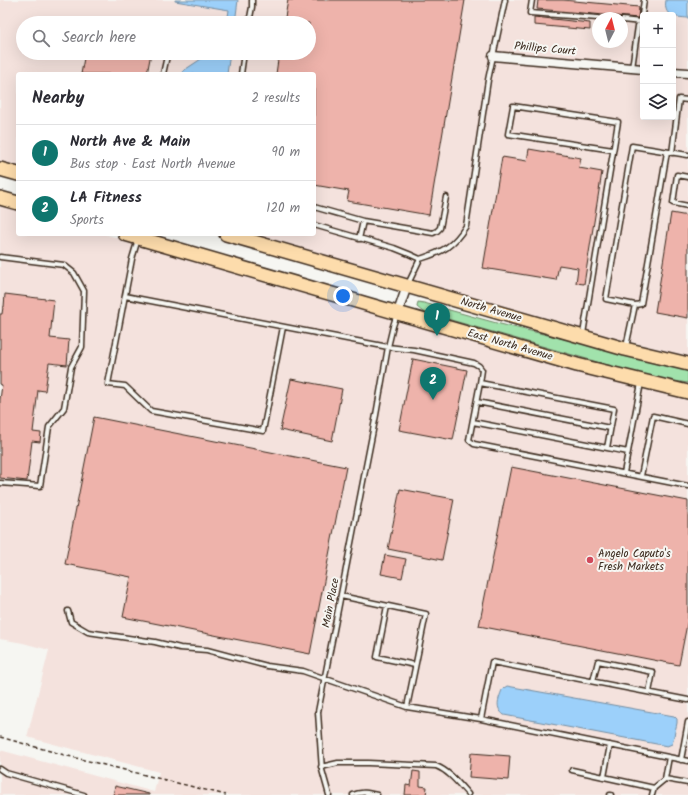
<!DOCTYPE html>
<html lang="en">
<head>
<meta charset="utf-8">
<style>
  body { margin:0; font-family:Kalam,sans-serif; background:#f2f2f3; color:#2b2b33 }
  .controls { position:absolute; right:12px; top:12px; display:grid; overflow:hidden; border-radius:4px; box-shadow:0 4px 16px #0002 }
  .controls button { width:36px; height:36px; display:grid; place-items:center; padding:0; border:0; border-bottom:1px solid #e1e1e2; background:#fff; color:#2b2b33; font:20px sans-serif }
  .compass { position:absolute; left:592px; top:12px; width:36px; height:36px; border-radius:50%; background:#fff; box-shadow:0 4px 16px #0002; rotate:7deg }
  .you { position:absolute; left:343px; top:296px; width:14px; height:14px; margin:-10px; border:3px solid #fff; border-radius:50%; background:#1a73e8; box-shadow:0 0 0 6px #1a73e833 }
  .badge { display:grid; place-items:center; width:26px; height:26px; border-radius:50%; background:#0f766e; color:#fff; font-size:13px; font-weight:700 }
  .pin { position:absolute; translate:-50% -33px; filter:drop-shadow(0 1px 2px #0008) }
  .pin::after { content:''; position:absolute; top:21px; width:14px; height:12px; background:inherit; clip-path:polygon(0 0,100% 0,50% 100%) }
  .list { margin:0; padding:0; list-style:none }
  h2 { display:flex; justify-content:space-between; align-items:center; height:52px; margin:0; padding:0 16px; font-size:17px }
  h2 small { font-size:13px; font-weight:400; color:#7c7c81 }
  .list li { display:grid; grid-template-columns:26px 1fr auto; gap:12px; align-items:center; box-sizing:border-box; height:56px; padding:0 16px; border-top:1px solid #e1e1e2 }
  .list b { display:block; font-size:15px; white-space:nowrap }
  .list p { margin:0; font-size:13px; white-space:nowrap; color:#7c7c81 }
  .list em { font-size:13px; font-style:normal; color:#7c7c81 }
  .icon { flex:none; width:22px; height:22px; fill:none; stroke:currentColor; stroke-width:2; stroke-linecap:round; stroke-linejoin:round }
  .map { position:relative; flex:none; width:688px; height:795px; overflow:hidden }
  .search { position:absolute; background:#fff; box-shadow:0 4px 16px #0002; left:16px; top:16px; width:300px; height:44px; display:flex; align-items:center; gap:10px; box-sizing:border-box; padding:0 14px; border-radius:22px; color:#7c7c81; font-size:15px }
  .panel { position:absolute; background:#fff; box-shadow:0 4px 16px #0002; left:16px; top:72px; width:300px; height:164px; border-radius:4px }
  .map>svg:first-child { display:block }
  .built { fill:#f4e2dd; fill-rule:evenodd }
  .green { fill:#a1e2ac; stroke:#6e8665 }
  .water { fill:#9cd0fa; stroke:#758ea2 }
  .building { fill:#eeb3ab; stroke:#3b2a1e }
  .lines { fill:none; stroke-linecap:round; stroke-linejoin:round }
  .service-casing { stroke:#3b2a1e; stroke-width:7 }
  .minor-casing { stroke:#3b2a1e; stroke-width:11 }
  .primary-casing { stroke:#3b2a1e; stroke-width:16 }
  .path { stroke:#3b2a1e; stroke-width:1.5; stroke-dasharray:4 3; stroke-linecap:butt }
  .service { stroke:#f6f6f2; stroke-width:4 }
  .minor { stroke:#f6f6f2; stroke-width:8 }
  .primary { stroke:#fddcac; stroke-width:13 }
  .poi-dot { fill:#d1495b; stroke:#f6f6f2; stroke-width:1.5 }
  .labels { text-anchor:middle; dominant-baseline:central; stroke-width:4; stroke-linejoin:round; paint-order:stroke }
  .street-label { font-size:11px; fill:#3b2a1e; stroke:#f6f6f2 }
  .poi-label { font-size:11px; fill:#3b2a1e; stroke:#f6f6f2; text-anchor:start }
</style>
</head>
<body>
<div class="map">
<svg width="688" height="795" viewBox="0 0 688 795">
  <rect width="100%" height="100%" fill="#f6f6f2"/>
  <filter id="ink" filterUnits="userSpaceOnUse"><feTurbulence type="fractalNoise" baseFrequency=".025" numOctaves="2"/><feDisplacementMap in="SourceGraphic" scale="8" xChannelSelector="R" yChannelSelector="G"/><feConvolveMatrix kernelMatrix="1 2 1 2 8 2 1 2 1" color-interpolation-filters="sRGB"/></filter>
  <g filter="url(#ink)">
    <path class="built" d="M0 0H688V356L513 313 247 234H314V74H18V168L0 163ZM643 15H673V117H643ZM598 18H622V42H598ZM23 23H309V53H23Z
      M0 204 18 209V234H104L413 324 635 384 688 397V795H0V750L154 792 159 772 27 737 49 650 23 643 0 639Z"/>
    <path class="green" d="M418 302 424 303 500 324 569 340 634 358 688 371V383L661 379 639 374 430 314 423 312 417 307Z"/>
    <path class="water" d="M175 0H238L235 23H227L229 10 175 1Z
      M666 0H688V18C675 17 663 17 666 0Z
      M210 53H230L227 74H183V71Z
      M507 686 674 716 677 719V723L673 740 672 744 667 746 504 715C495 708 498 700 502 690L504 688Z"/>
    <path class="building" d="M288 0H465L429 215 347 201 349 191 314 185V74H276L279 53H309V23H284Z
      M538 0H563L639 7 638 18 537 9Z
      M534 17 590 23V30L534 25Z
      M85 53H151L147 74H81Z
      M529 149 581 158 579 168 602 172 584 284 576 283 578 268 559 265 556 280 483 268 502 157 527 161Z
      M671 213 688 216V318L655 312Z
      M5 294 54 300 50 338 69 340 67 365 49 363 45 391 38 390 33 432 41 433 40 442 32 441 27 481 0 478V400L2 385 0 384V314H2L3 307H4Z
      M413 359 467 370 453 440 399 430Z
      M291 379 342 389 332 441 280 430Z
      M94 417 346 467 310 654 123 617 131 577 65 564Z
      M511 467 688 501V619L679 665 479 626Z
      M400 489 454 499 442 560 388 549Z
      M385 555 406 559 402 578 381 574Z
      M471 753 510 756 508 780 469 777Z
      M413 771 420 772V786L427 787 426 795H405L406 785 411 786Z
      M115 786 149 794V795H113Z"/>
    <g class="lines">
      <g class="service-casing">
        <path id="service" d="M532 0 530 13 598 18
          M622 20 641 22
          M249 23 252 7V0
          M632 68 638 26 641 22 644 0
          M163 74 167 56 171 53
          M241 74 244 53
          M672 153 679 99 688 100
          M688 177 677 175 673 203 688 206
          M314 207 363 221 433 233 437 231 440 228 446 197
          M314 225 394 248 409 254 420 259
          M138 239 132 259 108 384 125 386 151 411 263 431 283 327
          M359 239 363 221
          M0 257 64 265 74 273 84 291 82 347 71 367 64 408 49 427 40 486 0 483
          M408 284 420 259C442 252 453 247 466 226L488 80 505 0
          M125 296 388 347 414 350 474 363 479 366 482 370 480 383 614 409 607 448
          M635 305 641 304 667 152
          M583 334C595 264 606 193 618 122L513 106 508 134 613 150
          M626 347 635 305 606 299 632 146 688 155
          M480 383 469 440 474 444 688 486
          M477 402 610 428
          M473 422 628 452
          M624 473 641 383
          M641 476 653 416 688 424
          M341 596 426 614 407 707
          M387 606 377 657 415 665
          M68 611 71 622 88 632 155 642 180 648 207 650 267 666 303 671 407 707 481 719 688 761
          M593 681 598 661 653 672 649 692
          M481 719 492 662 688 700
          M610 745 604 777 654 788 665 779 669 757
          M681 760 688 722
          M321 767 338 763H368L436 766C449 771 458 783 468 794
          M0 769 6 773 84 795
          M572 770 604 777
          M665 779 688 783
          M329 795 322 770 318 712 376 415 388 347 393 326 397 314
          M353 795C361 791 369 793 377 795
          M610 795H611
          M652 795 654 788"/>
      </g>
      <g class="minor-casing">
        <path id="minor" d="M493 56 643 69
          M673 72 688 73
          M398 312 407 286"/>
      </g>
      <g class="primary-casing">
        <path id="primary" d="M0 169 18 174
          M0 198 18 203
          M125 234 577 365 688 392
          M226 234 625 349 688 364"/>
      </g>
      <path class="path" d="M0 737 68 756 226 795"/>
      <use href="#service" class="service"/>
      <use href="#minor" class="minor"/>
      <use href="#primary" class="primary"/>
    </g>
  </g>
  <circle class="poi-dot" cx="590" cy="560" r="4"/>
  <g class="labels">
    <g class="street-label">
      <text transform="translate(545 49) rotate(5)">Phillips Court</text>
      <text transform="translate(491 310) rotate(16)">North Avenue</text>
      <text transform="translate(510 345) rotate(16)">East North Avenue</text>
      <text transform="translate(331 603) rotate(-79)">Main Place</text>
    </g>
    <g class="poi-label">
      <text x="598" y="554">Angelo Caputo's<tspan x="598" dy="13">Fresh Markets</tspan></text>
    </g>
  </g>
</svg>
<div class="controls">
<button>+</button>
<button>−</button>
<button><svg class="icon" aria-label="layers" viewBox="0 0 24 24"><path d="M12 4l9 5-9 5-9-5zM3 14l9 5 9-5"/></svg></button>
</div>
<svg class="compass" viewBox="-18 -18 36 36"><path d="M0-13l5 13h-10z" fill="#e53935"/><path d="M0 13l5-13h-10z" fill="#7c7c81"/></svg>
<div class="you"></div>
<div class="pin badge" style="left:437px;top:336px">1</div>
<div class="pin badge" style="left:433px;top:400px">2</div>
<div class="search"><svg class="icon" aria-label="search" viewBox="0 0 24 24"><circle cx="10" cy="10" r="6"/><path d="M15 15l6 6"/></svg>Search here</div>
<section class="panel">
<h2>Nearby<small>2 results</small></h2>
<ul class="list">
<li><span class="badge">1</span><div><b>North Ave &amp; Main</b><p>Bus stop · East North Avenue</p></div><em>90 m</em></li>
<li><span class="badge">2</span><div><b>LA Fitness</b><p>Sports</p></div><em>120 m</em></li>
</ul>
</section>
</div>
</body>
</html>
